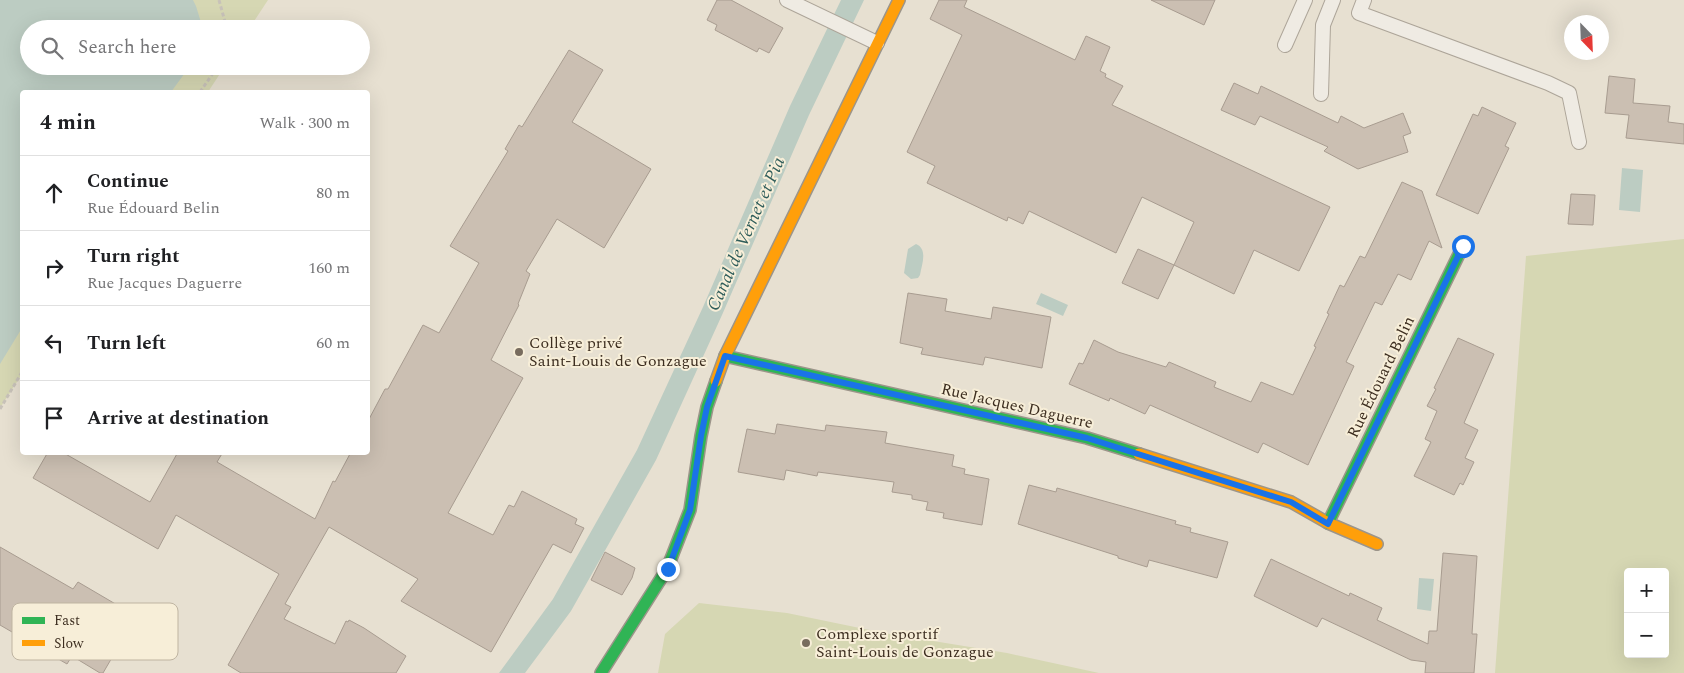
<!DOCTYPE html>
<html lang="en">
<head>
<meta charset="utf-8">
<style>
  body { margin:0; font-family:Spectral,serif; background:#f2f2f2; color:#202124 }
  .controls { position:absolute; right:15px; bottom:15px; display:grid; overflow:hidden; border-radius:5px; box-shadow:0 5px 20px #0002 }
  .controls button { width:45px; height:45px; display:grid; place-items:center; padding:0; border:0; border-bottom:1px solid #e0e0e0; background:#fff; color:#202124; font:25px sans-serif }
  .compass { position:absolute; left:1564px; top:15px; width:45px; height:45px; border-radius:50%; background:#fff; box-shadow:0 5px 20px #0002; rotate:157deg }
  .stop { position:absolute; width:15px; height:15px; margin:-11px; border:4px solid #1a73e8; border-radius:50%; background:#fff }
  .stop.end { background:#1a73e8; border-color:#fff; box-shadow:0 1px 5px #0008 }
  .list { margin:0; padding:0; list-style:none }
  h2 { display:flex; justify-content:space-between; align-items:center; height:65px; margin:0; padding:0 20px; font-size:21px }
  h2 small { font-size:16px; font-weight:400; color:#757577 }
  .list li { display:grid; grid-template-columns:32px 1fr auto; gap:15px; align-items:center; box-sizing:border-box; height:75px; padding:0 20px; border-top:1px solid #e0e0e0 }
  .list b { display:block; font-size:19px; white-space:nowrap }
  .list p { margin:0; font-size:16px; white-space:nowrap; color:#757577 }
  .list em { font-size:16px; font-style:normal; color:#757577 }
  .icon { flex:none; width:28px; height:28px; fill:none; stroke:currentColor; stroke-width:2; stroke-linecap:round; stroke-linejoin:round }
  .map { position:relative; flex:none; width:1684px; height:673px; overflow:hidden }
  .search { position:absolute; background:#fff; box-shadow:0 5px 20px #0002; left:20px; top:20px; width:350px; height:55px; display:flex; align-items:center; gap:12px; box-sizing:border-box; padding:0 18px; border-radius:28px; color:#757577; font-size:19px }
  .panel { position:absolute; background:#fff; box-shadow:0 5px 20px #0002; left:20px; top:90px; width:350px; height:365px; border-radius:5px }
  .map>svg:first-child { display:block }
  .green { fill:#d6d7b3; fill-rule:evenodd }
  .water { fill:#bcccc2 }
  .building { fill:#cbbfb2; stroke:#a89c90 }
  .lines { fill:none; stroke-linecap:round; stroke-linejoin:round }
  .lane-casing { stroke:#ada599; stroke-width:16 }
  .fast-casing { stroke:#9c958a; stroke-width:14 }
  .slow-casing { stroke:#9c958a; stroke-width:14 }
  .path { stroke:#c8c2b9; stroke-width:3; stroke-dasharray:4 2.5; stroke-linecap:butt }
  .lane { stroke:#efebe3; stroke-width:14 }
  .fast { stroke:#30b455; stroke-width:11 }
  .slow { stroke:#ff9f0a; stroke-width:11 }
  .route { stroke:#1a73e8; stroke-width:6 }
  .poi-dot { fill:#786c5e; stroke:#f7eed8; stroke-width:2 }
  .labels { text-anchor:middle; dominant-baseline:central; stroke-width:4; stroke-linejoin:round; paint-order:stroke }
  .poi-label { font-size:16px; fill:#3d2e20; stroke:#f7eed8; text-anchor:start }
  .street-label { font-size:16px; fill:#3d2e20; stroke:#f7eed8 }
  .water-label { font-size:18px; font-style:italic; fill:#2f5d5a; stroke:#f7eed8 }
  .key { fill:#f7eed8; stroke:#bfb4a1; stroke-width:1 }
  .key-label { font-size:14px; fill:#3d2e20 }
</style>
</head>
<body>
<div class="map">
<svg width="1684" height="673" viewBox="0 0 1684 673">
  <rect width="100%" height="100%" fill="#e7e0d1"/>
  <path class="green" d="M0 0H268L249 29H29V66H225L208 92H22V374L0 408Z
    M1684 239V673H1495L1526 256ZM1628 572H1665V654H1628Z
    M699 603 787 613 884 633 1007 653 1099 673H658L665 634Z"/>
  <path class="water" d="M0 0H193L196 6 203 29H29V66H190L171 92H22V328L0 364Z
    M841 0H864L809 115 722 315 656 460 571 611 525 673H499L553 599 637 450 703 307 790 106Z
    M1622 168 1643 170 1640 212 1619 210Z
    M916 244C928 249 922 264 920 275L918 278 911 279 904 273 908 249Z
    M1041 293 1068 305 1063 316 1036 304Z
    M1419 578 1434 579 1431 611 1417 609Z"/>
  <path class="building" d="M717 0H731L783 28 769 53 759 48 757 52 715 30 717 25 707 20Z
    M939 0H967L964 7 1075 60 1086 36 1110 47 1100 71 1106 74 1105 77 1123 86 1112 105 1330 207 1299 271 1254 250 1234 294 1174 265 1158 299 1122 283 1138 249 1174 265 1194 222 1142 197 1116 253 1029 211 1023 224 1008 217 1007 221 927 183 935 166 907 152 962 35 930 19Z
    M1151 0H1215L1204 25Z
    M569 50 603 70 572 122 651 169 604 248 557 219 526 271 530 274 518 304 519 305 491 360 523 378 448 513 493 535 509 505 514 507 522 491 577 519 575 524 584 528 571 553 553 544 491 652 401 601 418 579 329 527 285 604 291 607 284 619 335 644 346 621 348 622 349 620 364 628 406 656 396 673H241L228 665 279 574 176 515 158 549 33 478 48 452H62L150 502 178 452H223L217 462 315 519 333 481 335 482 351 452H368V421L385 389H388L423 325 439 333 479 263 450 246 508 151 505 149 519 125 522 127Z
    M1609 76 1635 79 1633 103 1670 106 1668 122 1684 124V144L1626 138 1629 115 1605 113Z
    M1234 83 1258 94 1261 86 1338 123 1341 116 1364 128 1403 113 1411 133 1403 136 1408 152 1358 169 1324 151 1328 147 1260 116 1255 125 1221 110Z
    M1482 107 1516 123 1505 146 1509 148 1478 214 1436 195 1473 114 1478 116Z
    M1402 182 1422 191 1442 248 1429 241 1411 280 1398 274 1382 305 1375 302 1346 362 1354 366 1308 465 1263 443 1258 453 1150 405 1145 414 1110 398 1109 401 1069 384 1079 363 1083 364 1094 340 1118 352 1166 367 1169 362 1216 382 1214 387 1251 402 1261 382 1293 395 1316 347 1314 346 1329 314 1327 313 1340 285 1344 287 1360 256 1365 258Z
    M1571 194 1595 195 1593 225 1568 224Z
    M908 293 947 299 945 311 991 319 993 307 1051 317 1042 368 985 357 983 365 921 354 923 348 900 343Z
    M1458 338 1494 354 1464 423 1478 430 1465 458 1474 462 1463 485 1460 483 1454 495 1414 476 1431 442 1425 439 1437 411 1427 406 1436 389 1434 388Z
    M777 424 825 431 826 425 887 432 885 443 954 455 952 466 965 469 964 474 989 479 982 525 943 518 944 513 926 510 928 502 912 499V495L892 492 894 482 818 472 817 476 786 470 784 480 738 472 747 429 775 434Z
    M1029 485 1056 492 1057 488 1176 521 1175 524 1191 528 1190 532 1228 542 1217 578 1149 560 1147 567 1118 558V556L1018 524Z
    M0 547 73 589 78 582 124 609 106 643 117 649 103 673H100L72 656 67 664 0 625Z
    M605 552 635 568 632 578 622 595 591 580Z
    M1443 553 1477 556 1472 634H1477L1474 673H1425L1426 662 1411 660 1322 618 1317 627 1254 596 1271 559 1349 596 1350 593 1382 608 1377 620 1428 644 1429 631H1437Z"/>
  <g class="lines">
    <g class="lane-casing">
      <path id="lane" d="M787 0 877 43
        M1364 0 1359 13 1548 83 1569 93 1579 142
        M1285 45 1305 0
        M1321 94 1323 25 1333 0"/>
    </g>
    <g class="fast-casing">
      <path id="fast" d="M725 356 1087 438 1139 454
        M1328 523 1463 246
        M601 673 667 569 690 510 701 436 707 407 716 381"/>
    </g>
    <g class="slow-casing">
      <path id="slow" d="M716 381 725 356 899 0
        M1139 454 1291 502 1328 523 1377 544"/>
    </g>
    <path class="path" d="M219 0 227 29
      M200 92 218 66
      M0 409 22 372"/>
    <use href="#lane" class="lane"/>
    <use href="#fast" class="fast"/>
    <use href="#slow" class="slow"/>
  </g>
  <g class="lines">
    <path class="route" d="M668 569 690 510 701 436 707 407 725 356 1087 438 1291 502 1328 524 1463 246"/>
  </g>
  <g class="poi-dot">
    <circle cx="519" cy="352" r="5"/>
    <circle cx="806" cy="643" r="5"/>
  </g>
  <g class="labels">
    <g class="poi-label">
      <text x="529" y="343">Collège privé<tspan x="529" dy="18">Saint-Louis de Gonzague</tspan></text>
      <text x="816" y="634">Complexe sportif<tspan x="816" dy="18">Saint-Louis de Gonzague</tspan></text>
    </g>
    <g class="street-label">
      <text transform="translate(1381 377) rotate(-64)">Rue Édouard Belin</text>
      <text transform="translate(1017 406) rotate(13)">Rue Jacques Daguerre</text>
    </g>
    <g class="water-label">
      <text transform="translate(746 234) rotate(-66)">Canal de Vernet et Pia</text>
    </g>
  </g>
  <rect x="12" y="603" width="166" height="57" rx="8" class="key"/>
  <rect x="22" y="617" width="23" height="7" fill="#30b455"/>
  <rect x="22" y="640" width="23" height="6" fill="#ff9f0a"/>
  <g class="key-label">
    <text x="54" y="625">Fast</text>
    <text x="54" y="648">Slow</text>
  </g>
</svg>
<div class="controls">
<button>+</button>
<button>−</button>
</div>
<svg class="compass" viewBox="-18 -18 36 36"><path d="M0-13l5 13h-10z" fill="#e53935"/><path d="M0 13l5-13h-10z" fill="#757577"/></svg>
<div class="stop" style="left:1463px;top:246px"></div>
<div class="stop end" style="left:668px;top:569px"></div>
<div class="search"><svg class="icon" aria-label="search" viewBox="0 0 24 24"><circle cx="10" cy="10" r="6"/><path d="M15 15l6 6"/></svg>Search here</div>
<section class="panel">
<h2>4 min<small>Walk · 300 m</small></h2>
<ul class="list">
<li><svg class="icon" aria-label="ahead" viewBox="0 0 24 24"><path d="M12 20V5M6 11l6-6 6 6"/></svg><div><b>Continue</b><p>Rue Édouard Belin</p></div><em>80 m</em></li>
<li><svg class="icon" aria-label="right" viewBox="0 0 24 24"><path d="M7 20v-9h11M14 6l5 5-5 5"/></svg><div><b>Turn right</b><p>Rue Jacques Daguerre</p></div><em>160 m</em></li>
<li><svg class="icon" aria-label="left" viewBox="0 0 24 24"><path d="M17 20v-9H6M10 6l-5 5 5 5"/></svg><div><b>Turn left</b></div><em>60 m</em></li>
<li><svg class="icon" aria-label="arrive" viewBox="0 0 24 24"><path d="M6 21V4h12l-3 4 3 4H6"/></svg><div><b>Arrive at destination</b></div></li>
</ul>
</section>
</div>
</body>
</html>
